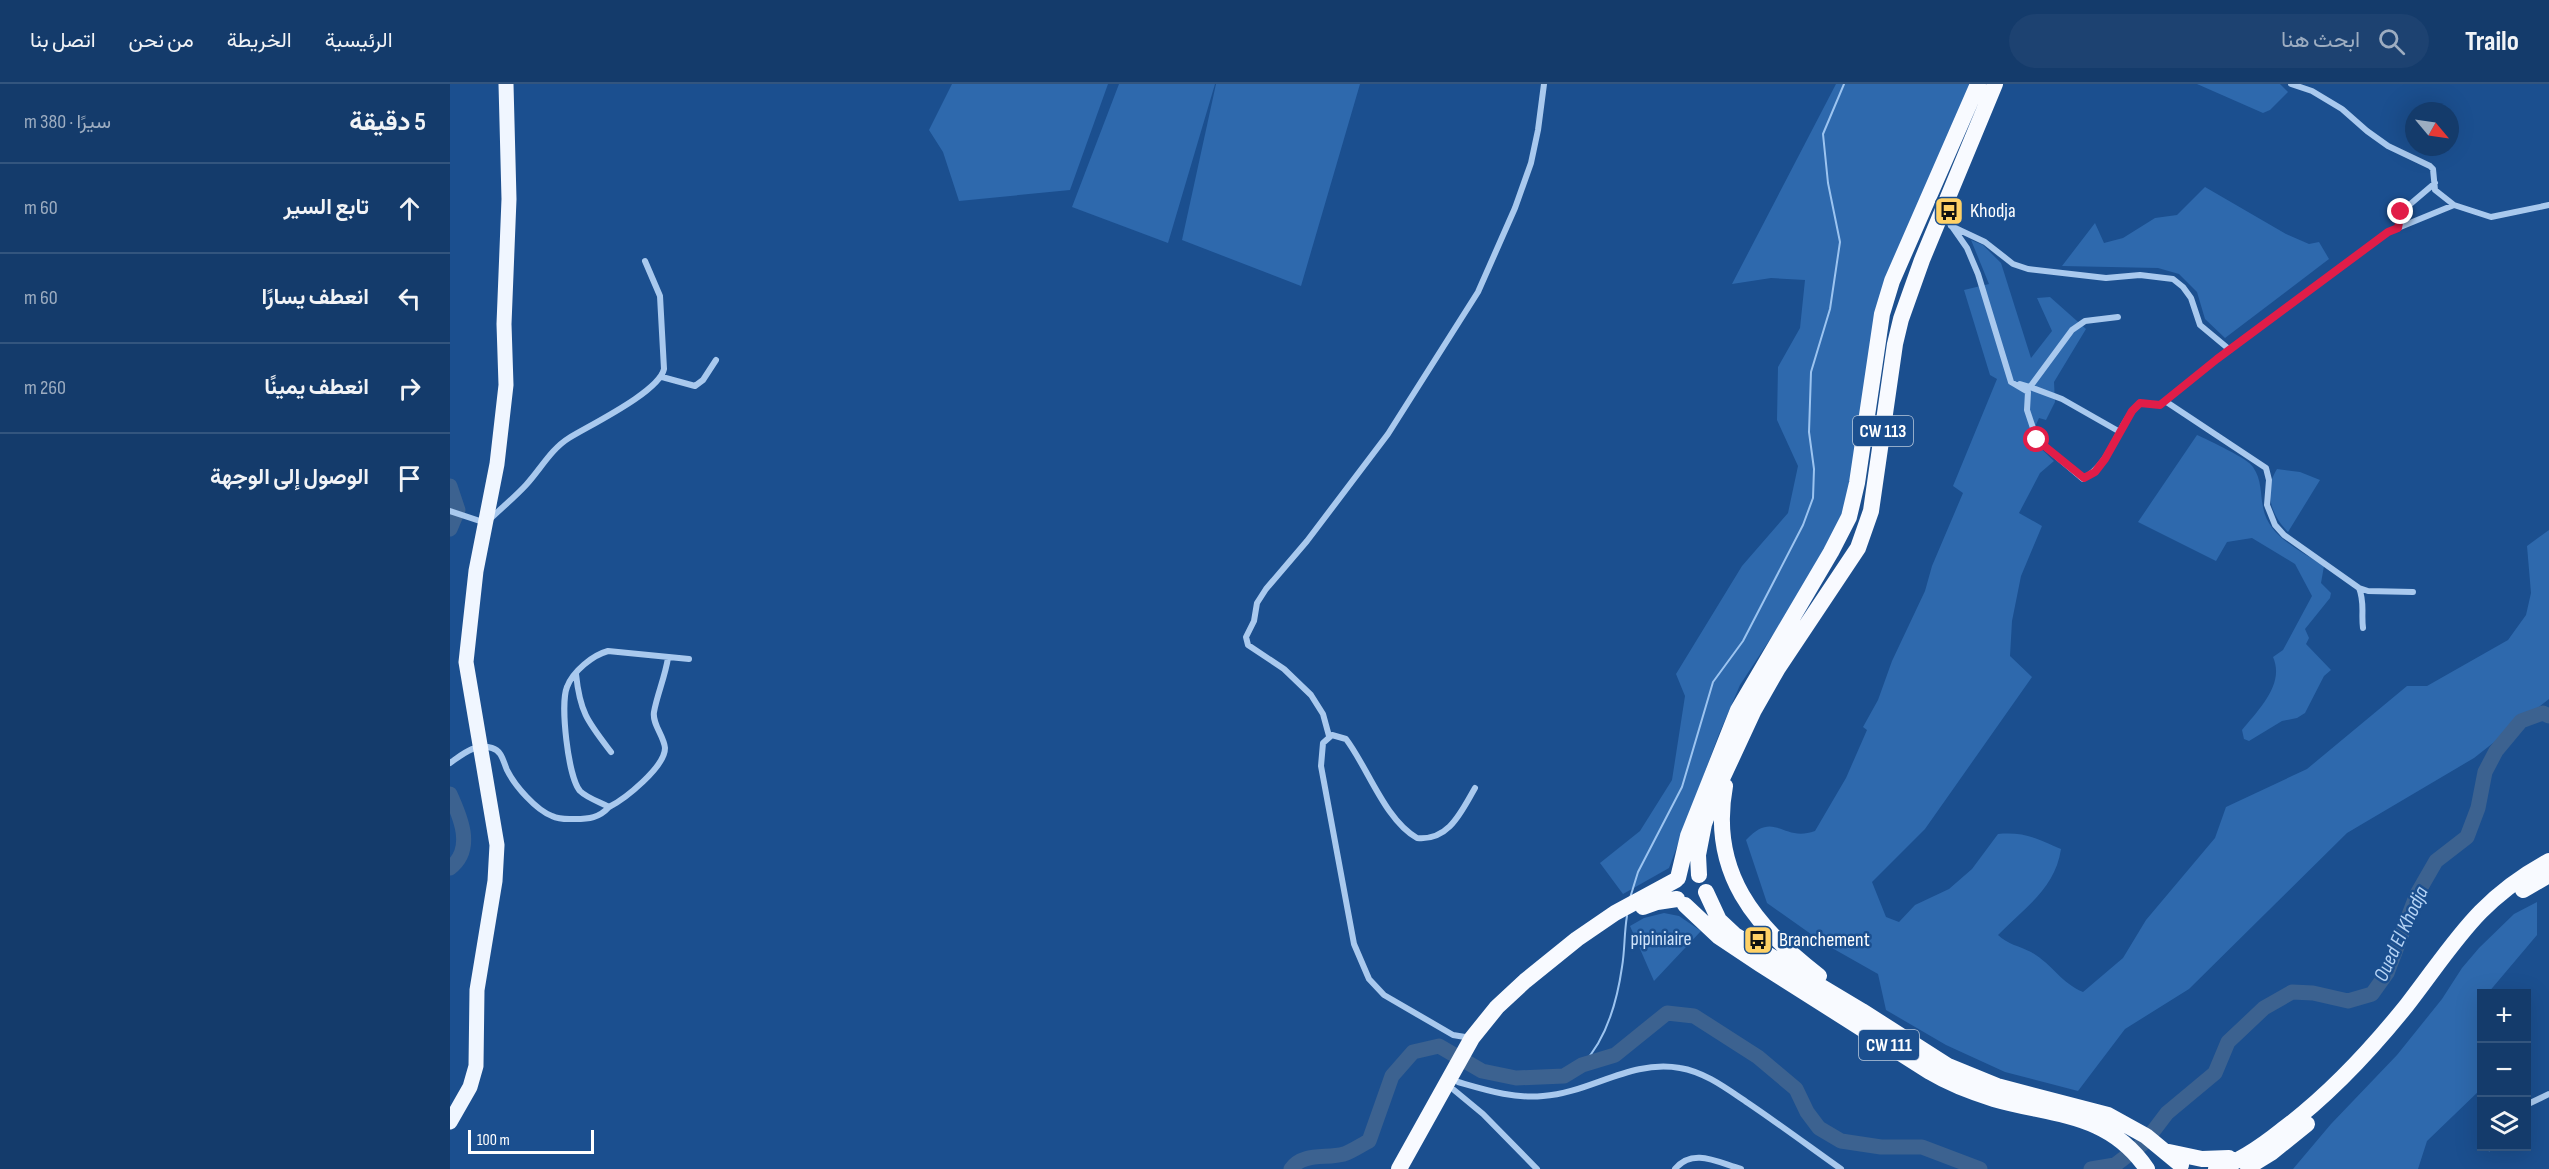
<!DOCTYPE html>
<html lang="ar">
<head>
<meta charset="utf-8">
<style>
  body { margin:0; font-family:"Sofia Sans Condensed",Vazirmatn,sans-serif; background:#1d4271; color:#f1f3f6; direction:rtl }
  .controls { position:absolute; right:18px; bottom:18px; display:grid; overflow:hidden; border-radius:0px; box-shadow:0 6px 24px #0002 }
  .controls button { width:54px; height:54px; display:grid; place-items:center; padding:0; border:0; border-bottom:2px solid #33557e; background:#143b6b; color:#f1f3f6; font:30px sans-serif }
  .compass { position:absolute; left:1955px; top:18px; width:54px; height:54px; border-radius:50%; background:#143b6b; box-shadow:0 6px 24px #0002; rotate:119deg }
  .scale { position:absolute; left:18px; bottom:15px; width:126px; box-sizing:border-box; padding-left:6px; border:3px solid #fff; border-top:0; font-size:16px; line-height:21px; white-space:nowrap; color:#fff; -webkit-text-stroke:4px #1b4f8f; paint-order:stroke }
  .stop { position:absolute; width:18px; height:18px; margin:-14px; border:4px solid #e11d48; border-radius:50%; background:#fff }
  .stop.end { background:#e11d48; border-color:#fff; box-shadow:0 2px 6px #0008 }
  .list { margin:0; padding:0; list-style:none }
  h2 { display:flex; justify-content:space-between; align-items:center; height:78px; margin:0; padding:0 24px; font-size:26px }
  h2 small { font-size:20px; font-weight:400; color:#9dadc1 }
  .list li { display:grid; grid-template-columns:39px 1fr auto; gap:18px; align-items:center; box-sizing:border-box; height:90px; padding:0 24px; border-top:2px solid #33557e }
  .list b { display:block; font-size:22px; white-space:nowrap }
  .list em { font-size:20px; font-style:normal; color:#9dadc1 }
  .icon { flex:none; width:33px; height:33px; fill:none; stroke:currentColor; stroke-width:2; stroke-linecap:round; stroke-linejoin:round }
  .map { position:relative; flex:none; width:2099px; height:1085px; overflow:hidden; direction:ltr }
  header { display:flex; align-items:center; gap:36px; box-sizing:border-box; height:84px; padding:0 30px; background:#143b6b; border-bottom:2px solid #33557e }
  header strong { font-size:28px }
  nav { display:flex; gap:33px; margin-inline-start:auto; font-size:21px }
  .search { width:420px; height:54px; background:#1d4271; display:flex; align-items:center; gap:15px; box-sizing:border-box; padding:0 21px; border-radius:33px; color:#9dadc1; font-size:22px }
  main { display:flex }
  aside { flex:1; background:#143b6b }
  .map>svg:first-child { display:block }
  .green { fill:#2e69ad }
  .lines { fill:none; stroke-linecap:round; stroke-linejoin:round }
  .stream { stroke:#9cc4f0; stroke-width:2 }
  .river { stroke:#3c6290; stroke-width:15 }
  .minor { stroke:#a9c9ee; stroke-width:6 }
  .primary { stroke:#f0f6ff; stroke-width:15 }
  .trunk { stroke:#f8faff; stroke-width:16 }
  .route { stroke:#e11d48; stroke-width:8 }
  .labels { text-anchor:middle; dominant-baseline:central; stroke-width:5; stroke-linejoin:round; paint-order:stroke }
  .shield { fill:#1b4f8f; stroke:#bbcadd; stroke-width:1.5 }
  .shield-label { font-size:18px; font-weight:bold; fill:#fff }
  .poi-label { font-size:20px; fill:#fff; stroke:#1b4f8f; text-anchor:start }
  .park-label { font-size:20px; fill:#cfe3fa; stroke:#1b4f8f }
  .water-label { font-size:21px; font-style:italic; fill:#b5d3f5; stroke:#1b4f8f }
</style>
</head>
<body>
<header>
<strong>Trailo</strong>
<div class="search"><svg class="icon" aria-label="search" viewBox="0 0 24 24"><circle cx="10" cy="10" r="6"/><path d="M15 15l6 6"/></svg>ابحث هنا</div>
<nav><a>الرئيسية</a><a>الخريطة</a><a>من نحن</a><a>اتصل بنا</a></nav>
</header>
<main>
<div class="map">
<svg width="2099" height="1085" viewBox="0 0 2099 1085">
  <rect width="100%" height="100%" fill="#1b4f8f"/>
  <path class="green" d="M502 0H658L620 106 509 117 493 68 479 46Z
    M669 0H765L718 159 622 123Z
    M766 0H910L851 202 732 156Z
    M1386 0H1528L1442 197 1396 431 1362 491 1290 601 1269 650 1219 784 1173 810 1150 779 1190 747 1222 696 1235 612 1226 590 1292 482 1338 429 1348 382 1327 336 1328 283 1350 244 1355 196 1321 194 1282 200Z
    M1747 0H1830L1838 8 1820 26 1813 29Z
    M1755 103 1836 150 1859 160 1869 158 1879 175 1775 254 1755 235 1747 208 1729 190 1708 184 1612 182 1645 139 1654 159 1673 154 1705 134 1727 131Z
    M1521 156 1533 161 1551 179 1581 274 1602 247 1587 214 1600 213 1636 245 1604 298 1605 318 1596 336 1589 334 1580 354 1604 377 1590 389 1569 429 1592 442 1571 492 1562 537 1560 572 1582 593 1475 745 1422 798 1436 833 1449 838 1465 821 1499 805 1522 785 1548 750C1575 748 1586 754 1611 765 1605 805 1575 823 1548 851 1557 860 1569 862 1581 868 1603 881 1611 899 1633 908L1673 874 1696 836 1765 754 1776 723 1857 685 1957 602H1977L2058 556 2076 531 2081 509 2077 462 2099 446V615L2024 674 1897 749 1739 905 1675 945 1628 1007 1555 988 1496 961 1436 926 1428 890 1375 860 1317 819 1296 756C1325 725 1332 759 1365 747L1396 694 1417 646 1413 643 1428 616 1442 577 1475 507 1482 482 1513 409 1503 402 1547 295 1540 291 1514 206 1539 200Z
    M1747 351C1758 356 1799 375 1803 383 1812 396 1810 409 1813 423 1818 453 1850 466 1874 482L1871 499 1881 509 1880 514 1855 545 1859 554 1856 560 1881 586 1874 592 1855 629 1847 634 1832 637 1799 657 1794 655 1792 646C1809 625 1835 600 1823 573L1833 566 1862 512 1845 480 1802 454 1777 458 1766 477 1688 438Z
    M1827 385 1850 388 1870 396 1838 448C1821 431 1813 407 1827 385Z
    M2087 818V851L2038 909 2032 910 2031 1005 1977 1057 1968 1085H1843L1881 1040 1947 971 1992 915 2012 884 2029 864 2064 830Z
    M1214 829 1229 832 1251 847 1204 897 1180 842 1194 834Z"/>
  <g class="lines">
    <path class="stream" d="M1180 814 1188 788 1232 703 1263 598 1293 557 1353 441 1363 414 1364 385 1359 348 1361 288 1380 225 1390 158 1378 99 1373 50 1394 0
      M1132 981C1157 955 1167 918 1172 883 1175 866 1174 849 1177 832"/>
    <path class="river" d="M0 402 8 426 0 445
      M0 710C10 732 25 765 0 784
      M841 1085C853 1068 876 1075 894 1070 903 1067 911 1061 919 1057L942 992 963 968 989 962 1032 987 1066 994 1114 992 1132 981 1165 971 1217 929 1244 932 1308 973 1346 1005 1357 1028 1369 1044 1391 1057 1431 1063H1472L1530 1085
      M1641 1085 1665 1081 1695 1058 1717 1029 1765 989 1778 958 1814 924 1842 908 1863 909 1898 917 1922 910 1937 889 1967 810 1986 777 2017 753 2028 724 2035 688 2046 667 2071 637 2093 629 2099 632"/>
    <path class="minor" d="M1841 0 1862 7 1892 25 1917 47 1938 62 1980 82 1983 85 1985 106 2004 121
      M1494 131 1517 164 1528 190 1561 298 1578 308 1577 326 1587 356 1633 395C1663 378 1666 341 1690 319L1710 321 1767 275 1938 148 2004 121 2041 133 2099 121
      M1501 142 1535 158 1563 180 1578 185 1656 194 1690 191 1723 195 1733 203 1741 214 1750 241 1780 266
      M1948 144 1951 128 1985 99
      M212 293 245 302 253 296 266 276
      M1570 300 1580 303 1622 246 1635 237 1668 233
      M1580 303 1612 315 1670 348
      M1715 317 1816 384 1819 396 1817 421 1825 441 1834 451 1909 504 1918 507 1963 508
      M0 427 36 439C49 426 63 415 76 401 90 386 101 365 119 354 140 341 209 308 214 285L210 212 195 177
      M1909 504C1915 519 1911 529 1913 544
      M126 590C130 629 138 638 161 668
      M879 652 873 630 861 611 834 585 798 561 796 553 804 537 807 519 816 505 857 457 938 350 1028 208 1065 124 1081 79 1088 46 1094 0
      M0 679C13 670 25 659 42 664 52 667 53 677 57 686 65 702 86 726 102 732 110 736 118 735 125 735 139 735 149 734 159 723 150 718 137 714 130 707 118 693 110 620 117 603 123 587 143 571 158 567L239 575
      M159 723C175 715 215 683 215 664 214 652 202 640 204 628 207 611 215 593 218 574
      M1021 954 1003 951 934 911 919 895 904 860 871 682 873 659 882 651 896 655C918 684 935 736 967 754 999 757 1011 728 1025 704
      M1008 998C1036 1006 1064 1015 1093 1012 1140 1009 1181 975 1230 984 1255 988 1277 1005 1298 1019 1329 1040 1360 1063 1391 1085
      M1004 1006 1033 1030 1087 1085
      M2076 1021 2099 1010
      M2039 1064 2040 1062
      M1225 1085C1243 1063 1269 1079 1291 1085"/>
    <path class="primary" d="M0 1038 20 1003 26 982 27 906 45 797 47 761 16 578 26 487 47 380 56 301 54 240 59 115 56 0"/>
    <path class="trunk" d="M1275 702C1259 788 1305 843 1369 892
      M1249 791 1248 771 1254 740 1264 712 1304 626 1328 584 1408 464 1421 427 1445 260 1451 235 1472 176 1545 0
      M1228 794 1238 752 1288 626 1381 468 1399 433 1407 399 1432 230 1442 197 1528 0
      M2073 806 2099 791
      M1256 808 1269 836 1285 851 1412 927 1498 982 1547 1002 1658 1031 1696 1052 1731 1081
      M1235 821 1268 852 1310 880 1480 988C1500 1000 1521 1008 1544 1015 1603 1032 1658 1028 1697 1085
      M1193 823 1207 818 1227 815
      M1719 1068 1752 1075 1779 1074
      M1798 1083 1821 1069 1857 1040
      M949 1085 1022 954 1047 923 1075 897 1127 855 1165 829 1226 796
      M1766 1085C1790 1078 1812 1062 1832 1046 1879 1011 1920 967 1957 921 2005 859 2027 816 2099 777"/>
  </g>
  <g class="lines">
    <path class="route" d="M1587 356 1634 394 1645 388 1655 375 1682 327 1690 319 1710 321 1767 275 1938 148 1948 144 1951 128"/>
  </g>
  <defs>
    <g id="bus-square" transform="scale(1.5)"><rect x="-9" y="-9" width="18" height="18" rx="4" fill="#ffd166" stroke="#1b4f8f"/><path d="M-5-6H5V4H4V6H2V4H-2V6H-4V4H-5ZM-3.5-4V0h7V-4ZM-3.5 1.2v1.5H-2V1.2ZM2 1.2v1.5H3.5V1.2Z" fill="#111"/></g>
  </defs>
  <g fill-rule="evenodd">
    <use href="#bus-square" x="1499" y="127"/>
    <use href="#bus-square" x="1308" y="856"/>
  </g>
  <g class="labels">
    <g class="shield">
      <rect x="1403" y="332" width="60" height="30" rx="4.5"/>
      <rect x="1409" y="946" width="60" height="30" rx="4.5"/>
    </g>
    <g class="shield-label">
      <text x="1433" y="347">CW 113</text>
      <text x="1439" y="961">CW 111</text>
    </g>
    <g class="poi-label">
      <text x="1520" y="127">Khodja</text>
      <text x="1329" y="856">Branchement</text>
    </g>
    <g class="park-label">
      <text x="1211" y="855">pipiniaire</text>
    </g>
    <g class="water-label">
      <text transform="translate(1951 850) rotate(-65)">Oued El Khodja</text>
    </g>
  </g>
</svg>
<div class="controls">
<button>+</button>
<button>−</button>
<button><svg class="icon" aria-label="layers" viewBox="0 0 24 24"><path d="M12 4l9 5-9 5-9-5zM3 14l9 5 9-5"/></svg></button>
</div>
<svg class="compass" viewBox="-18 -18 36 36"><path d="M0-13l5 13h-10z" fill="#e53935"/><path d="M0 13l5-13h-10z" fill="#9dadc1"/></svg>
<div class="scale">100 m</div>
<div class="stop" style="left:1587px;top:356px"></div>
<div class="stop end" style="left:1951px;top:128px"></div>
</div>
<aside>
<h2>5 دقيقة<small>سيرًا · 380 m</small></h2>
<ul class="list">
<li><svg class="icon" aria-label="ahead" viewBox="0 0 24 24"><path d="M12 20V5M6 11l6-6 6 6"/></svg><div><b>تابع السير</b></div><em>60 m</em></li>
<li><svg class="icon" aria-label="left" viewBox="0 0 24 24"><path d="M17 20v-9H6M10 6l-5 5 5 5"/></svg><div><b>انعطف يسارًا</b></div><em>60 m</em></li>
<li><svg class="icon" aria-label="right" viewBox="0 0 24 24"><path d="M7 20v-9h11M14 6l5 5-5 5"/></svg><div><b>انعطف يمينًا</b></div><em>260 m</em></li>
<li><svg class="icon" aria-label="arrive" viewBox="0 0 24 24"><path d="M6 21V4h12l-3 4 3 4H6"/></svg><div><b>الوصول إلى الوجهة</b></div></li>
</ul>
</aside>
</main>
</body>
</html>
